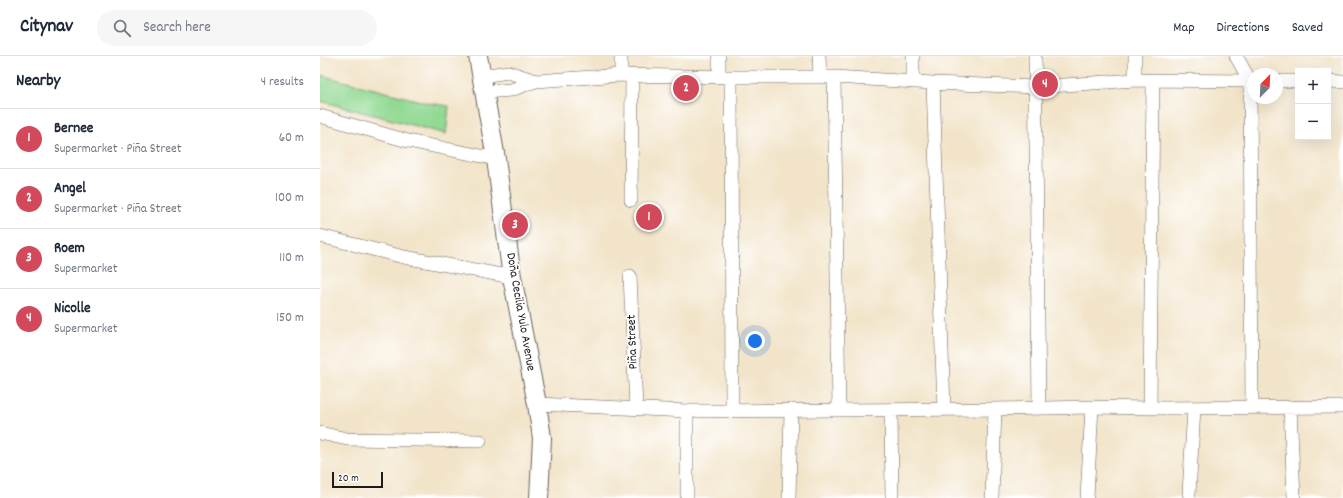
<!DOCTYPE html>
<html lang="en">
<head>
<meta charset="utf-8">
<style>
  body { margin:0; font-family:Dekko,sans-serif; background:#f6f6f7; color:#1f2937 }
  .controls { position:absolute; right:12px; top:12px; display:grid; overflow:hidden; border-radius:0px; box-shadow:0 4px 16px #0002 }
  .controls button { width:36px; height:36px; display:grid; place-items:center; padding:0; border:0; border-bottom:1px solid #e0e1e3; background:#fff; color:#1f2937; font:20px sans-serif }
  .compass { position:absolute; left:927px; top:12px; width:36px; height:36px; border-radius:50%; background:#fff; box-shadow:0 4px 16px #0002; rotate:24deg }
  .scale { position:absolute; left:12px; bottom:10px; width:51px; box-sizing:border-box; padding-left:4px; border:2px solid #1c1c1c; border-top:0; font-size:11px; line-height:14px; white-space:nowrap; color:#1c1c1c; -webkit-text-stroke:3px #fff; paint-order:stroke }
  .you { position:absolute; left:435px; top:285px; width:14px; height:14px; margin:-10px; border:3px solid #fff; border-radius:50%; background:#1a73e8; box-shadow:0 0 0 6px #1a73e833 }
  .badge { display:grid; place-items:center; width:26px; height:26px; border-radius:50%; background:#d1495b; color:#fff; font-size:13px; font-weight:700 }
  .pin { position:absolute; translate:-50% -50%; border:2px solid #fff; box-shadow:0 1px 4px #0006 }
  .list { margin:0; padding:0; list-style:none }
  h2 { display:flex; justify-content:space-between; align-items:center; height:52px; margin:0; padding:0 16px; font-size:17px }
  h2 small { font-size:13px; font-weight:400; color:#747a83 }
  .list li { display:grid; grid-template-columns:26px 1fr auto; gap:12px; align-items:center; box-sizing:border-box; height:60px; padding:0 16px; border-top:1px solid #e0e1e3 }
  .list b { display:block; font-size:15px; white-space:nowrap }
  .list p { margin:0; font-size:13px; white-space:nowrap; color:#747a83 }
  .list em { font-size:13px; font-style:normal; color:#747a83 }
  .icon { flex:none; width:22px; height:22px; fill:none; stroke:currentColor; stroke-width:2; stroke-linecap:round; stroke-linejoin:round }
  .map { position:relative; flex:none; width:1023px; height:442px; overflow:hidden }
  header { display:flex; align-items:center; gap:24px; box-sizing:border-box; height:56px; padding:0 20px; background:#fff; border-bottom:1px solid #e0e1e3 }
  header strong { font-size:19px }
  nav { display:flex; gap:22px; margin-inline-start:auto; font-size:14px }
  .search { width:280px; height:36px; background:#f6f6f7; display:flex; align-items:center; gap:10px; box-sizing:border-box; padding:0 14px; border-radius:22px; color:#747a83; font-size:15px }
  main { display:flex }
  aside { flex:1; background:#fff }
  .map>svg:first-child { display:block }
  .green { fill:#92d993; stroke:#577a58 }
  .lines { fill:none; stroke-linecap:round; stroke-linejoin:round }
  .minor-casing { stroke:#676259; stroke-width:14 }
  .secondary-casing { stroke:#676259; stroke-width:20 }
  .minor { stroke:#fff; stroke-width:13 }
  .secondary { stroke:#fff; stroke-width:18 }
  .labels { text-anchor:middle; dominant-baseline:central; stroke-width:3.5; stroke-linejoin:round; paint-order:stroke }
  .street-label { font-size:13px; fill:#1c1c1c; stroke:#fff }
</style>
</head>
<body>
<header>
<strong>Citynav</strong>
<div class="search"><svg class="icon" aria-label="search" viewBox="0 0 24 24"><circle cx="10" cy="10" r="6"/><path d="M15 15l6 6"/></svg>Search here</div>
<nav><a>Map</a><a>Directions</a><a>Saved</a></nav>
</header>
<main>
<aside>
<h2>Nearby<small>4 results</small></h2>
<ul class="list">
<li><span class="badge">1</span><div><b>Bernee</b><p>Supermarket · Piña Street</p></div><em>60 m</em></li>
<li><span class="badge">2</span><div><b>Angel</b><p>Supermarket · Piña Street</p></div><em>100 m</em></li>
<li><span class="badge">3</span><div><b>Roem</b><p>Supermarket</p></div><em>110 m</em></li>
<li><span class="badge">4</span><div><b>Nicolle</b><p>Supermarket</p></div><em>150 m</em></li>
</ul>
</aside>
<div class="map">
<svg width="1023" height="442" viewBox="0 0 1023 442">
  <rect width="100%" height="100%" fill="#fff"/>
  <filter id="ink" filterUnits="userSpaceOnUse"><feTurbulence type="fractalNoise" baseFrequency=".025" numOctaves="2"/><feDisplacementMap in="SourceGraphic" scale="8" xChannelSelector="R" yChannelSelector="G"/><feConvolveMatrix kernelMatrix="1 2 1 2 8 2 1 2 1" color-interpolation-filters="sRGB"/></filter>
  <filter id="wash" filterUnits="userSpaceOnUse"><feTurbulence type="fractalNoise" baseFrequency=".012" numOctaves="4" result="noise"/><feDisplacementMap in="SourceGraphic" scale="16" xChannelSelector="R" yChannelSelector="G"/><feGaussianBlur stdDeviation="0.9" result="paint"/><feColorMatrix in="noise" values="0 0 0 0 0 0 0 0 0 0 0 0 0 0 0 0 0 1.4 0 .05"/><feComposite in="paint" operator="in"/></filter>
  <g filter="url(#wash)">
    <rect width="100%" height="100%" fill="#f2e4c9"/>
    <path class="green" d="M0 19 108 47 129 50 126 78 0 45Z"/>
  </g>
  <g filter="url(#ink)">
    <g class="lines">
      <g class="minor-casing">
        <path id="minor" d="M399 0V21
          M499 0 500 21
          M593 0V26
          M715 0 719 351
          M815 0V24
          M916 0 930 25 932 351
          M301 19V0
          M162 20 188 16 216 25
          M411 21 412 354
          M514 21 519 354
          M957 25H978
          M1008 25 1023 26
          M613 27 624 354
          M165 36 191 34 216 25 301 19 411 21H514L613 27 716 31 815 24 933 25
          M0 60 88 85 176 103
          M311 144 312 20
          M0 180 84 201 192 221
          M310 220 316 352
          M217 348 367 355 675 353 772 351 830 352 1023 351
          M970 351 974 442
          M830 352 833 24
          M571 354 572 442
          M367 355V442
          M0 377 27 383 160 385
          M869 438 874 352
          M767 441 772 351
          M469 442 471 354
          M672 442 675 353"/>
      </g>
      <g class="secondary-casing">
        <path id="secondary" d="M158 0 176 103 192 221 217 348 222 382 219 442"/>
      </g>
      <use href="#minor" class="minor"/>
      <use href="#secondary" class="secondary"/>
    </g>
  </g>
  <g class="labels">
    <g class="street-label">
      <text transform="translate(200 256) rotate(80)">Doña Cecilia Yulo Avenue</text>
      <text transform="translate(313 286) rotate(-92)">Piña Street</text>
    </g>
  </g>
</svg>
<div class="controls">
<button>+</button>
<button>−</button>
</div>
<svg class="compass" viewBox="-18 -18 36 36"><path d="M0-13l5 13h-10z" fill="#e53935"/><path d="M0 13l5-13h-10z" fill="#747a83"/></svg>
<div class="scale">20 m</div>
<div class="you"></div>
<div class="pin badge" style="left:329px;top:161px">1</div>
<div class="pin badge" style="left:366px;top:32px">2</div>
<div class="pin badge" style="left:195px;top:169px">3</div>
<div class="pin badge" style="left:725px;top:28px">4</div>
</div>
</main>
</body>
</html>
